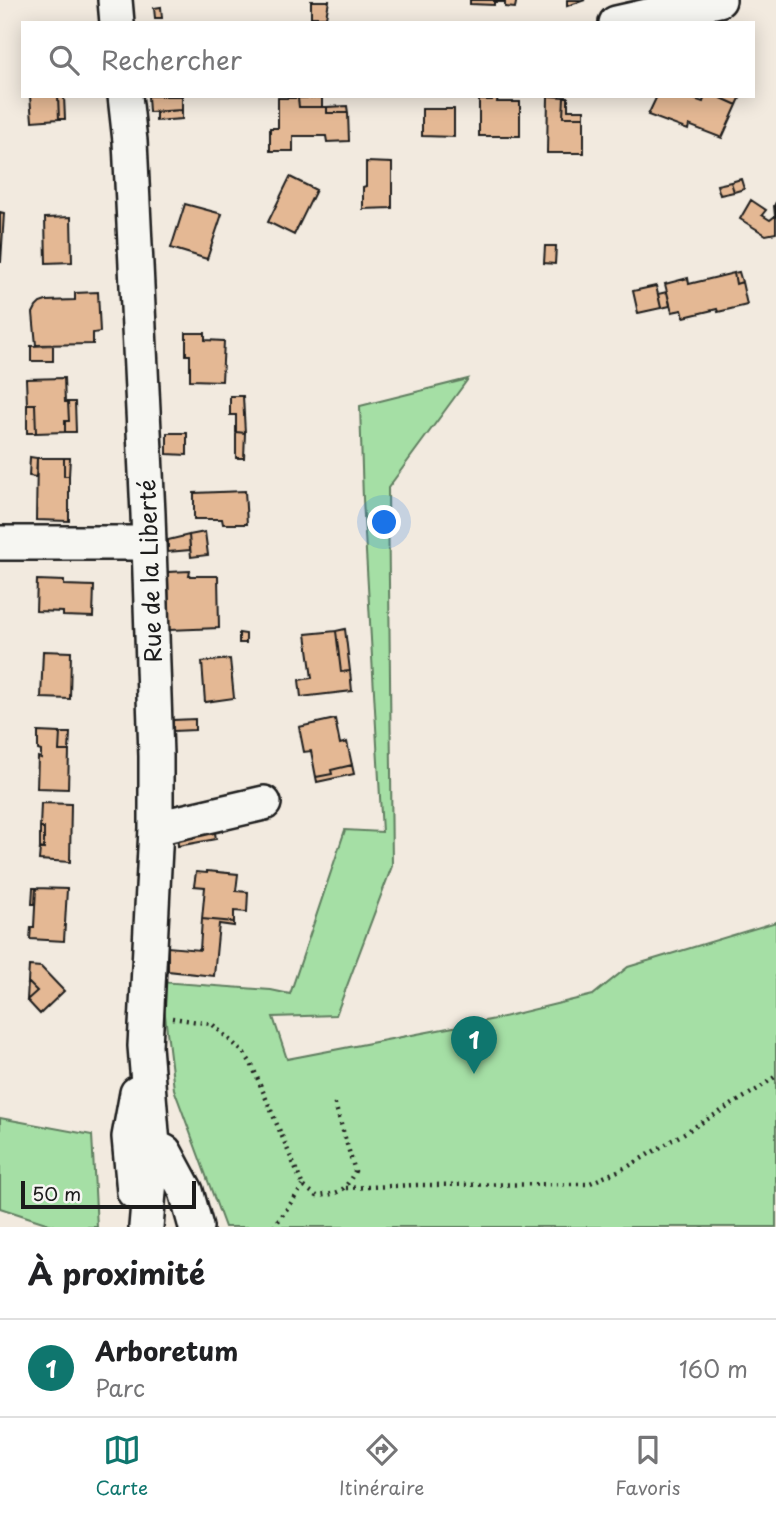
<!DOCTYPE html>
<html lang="fr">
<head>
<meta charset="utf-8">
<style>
  body { margin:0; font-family:"Playpen Sans",sans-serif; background:#f6f6f6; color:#202124 }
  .scale { position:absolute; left:21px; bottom:18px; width:175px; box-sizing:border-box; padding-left:7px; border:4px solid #1c1c1c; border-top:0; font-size:19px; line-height:24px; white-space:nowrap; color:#1c1c1c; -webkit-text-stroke:5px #f6f6f2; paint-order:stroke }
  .you { position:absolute; left:385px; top:523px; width:24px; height:24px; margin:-18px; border:5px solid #fff; border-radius:50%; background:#1a73e8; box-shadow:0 0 0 10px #1a73e833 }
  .badge { display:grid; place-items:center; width:46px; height:46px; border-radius:50%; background:#0f766e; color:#fff; font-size:23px; font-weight:700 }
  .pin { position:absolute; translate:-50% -58px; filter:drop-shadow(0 2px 4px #0008) }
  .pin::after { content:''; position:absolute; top:37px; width:24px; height:21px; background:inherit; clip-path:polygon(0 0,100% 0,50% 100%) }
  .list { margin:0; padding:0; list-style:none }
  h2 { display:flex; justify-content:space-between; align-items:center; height:91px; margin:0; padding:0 28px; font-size:30px }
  h2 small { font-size:23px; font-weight:400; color:#757577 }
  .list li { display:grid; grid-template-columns:46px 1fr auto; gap:21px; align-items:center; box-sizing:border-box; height:98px; padding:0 28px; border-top:2px solid #e0e0e0 }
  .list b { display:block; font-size:26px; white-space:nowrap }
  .list p { margin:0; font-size:23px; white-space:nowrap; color:#757577 }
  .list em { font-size:23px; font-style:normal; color:#757577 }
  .icon { flex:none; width:38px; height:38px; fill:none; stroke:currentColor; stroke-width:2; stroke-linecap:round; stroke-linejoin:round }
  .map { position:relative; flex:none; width:776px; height:1227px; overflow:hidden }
  .search { position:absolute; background:#fff; box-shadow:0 4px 18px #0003; left:21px; right:21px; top:21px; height:77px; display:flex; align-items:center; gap:18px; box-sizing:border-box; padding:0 24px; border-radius:0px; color:#757577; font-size:26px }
  .sheet { height:189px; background:#fff }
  nav { display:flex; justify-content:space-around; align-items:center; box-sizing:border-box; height:98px; border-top:2px solid #e0e0e0; background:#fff; font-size:19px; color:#757577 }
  nav a { display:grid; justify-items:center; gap:4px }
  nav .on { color:#0f766e }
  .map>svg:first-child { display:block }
  .green { fill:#a5dfa5; stroke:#607e60; stroke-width:2 }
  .building { fill:#e4b894; stroke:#1c1c1c; stroke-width:2 }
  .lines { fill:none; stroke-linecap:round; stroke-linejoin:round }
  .minor-casing { stroke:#1c1c1c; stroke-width:38 }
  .path { stroke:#1c1c1c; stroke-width:4.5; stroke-dasharray:2 5; stroke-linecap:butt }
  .minor { stroke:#f6f6f2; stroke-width:33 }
  .labels { text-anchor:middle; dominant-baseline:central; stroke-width:5; stroke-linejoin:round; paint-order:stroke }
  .street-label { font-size:23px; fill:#1c1c1c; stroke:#f6f6f2 }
</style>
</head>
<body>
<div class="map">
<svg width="776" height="1227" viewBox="0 0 776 1227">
  <rect width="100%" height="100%" fill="#f2eadf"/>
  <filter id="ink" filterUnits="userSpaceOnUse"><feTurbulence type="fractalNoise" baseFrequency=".0143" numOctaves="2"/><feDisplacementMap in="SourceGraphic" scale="14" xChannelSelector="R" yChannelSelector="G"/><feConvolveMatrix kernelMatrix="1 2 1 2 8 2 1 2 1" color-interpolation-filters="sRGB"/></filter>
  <g filter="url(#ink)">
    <path class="green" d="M468 379 388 488 392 866 336 1015 273 1017 287 1059 495 1019 593 995 628 967 776 922V1227H225L174 1089 161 982 271 990 290 994 345 830 382 832 363 499 360 406Z
      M0 1118 92 1135 97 1227H58L0 1208Z"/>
    <path class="building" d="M470 0H516V3L515 8 505 7V2H494V5L470 4Z
      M567 0H585L567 6Z
      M311 1H329L326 17H311Z
      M161 7 162 18H155L154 8Z
      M30 96H58L59 119 32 121Z
      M58 96H64L65 119H59Z
      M148 96H182V110L149 112Z
      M493 96H498L497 102H520V136H479V100H492Z
      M548 96 564 97 563 117H584V153H547Z
      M657 96H692L691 98 703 102 705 96H717L737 105 722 138 689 125 688 130 648 115Z
      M717 96H741L737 105Z
      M322 97V107H299L298 98Z
      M564 97H568V110H584V117H563Z
      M278 98H298L299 107H327V113H348L349 141 327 142 326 136H293V151H270V128H278Z
      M347 106 348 113H327V107Z
      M422 109H454V137L422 136Z
      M182 110V119L156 121V112Z
      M366 162 392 163V208L363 209V187L366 186Z
      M290 177 316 190 294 235 268 222Z
      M741 179 744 189 734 192 731 182Z
      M731 182 734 192 720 195 717 185Z
      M751 200 766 210 762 215 770 220 775 216 774 206 776 202V233L766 235 740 219Z
      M185 204 222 214 207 259 171 248Z
      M0 212 4 213 1 262H0Z
      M71 217 72 262 46 263 45 218Z
      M545 246H556L555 264 544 263Z
      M739 272 742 282 736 284 734 273Z
      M734 273 736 284 742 282 747 305 718 312 717 309 684 317 682 310 672 312 665 284 688 278 689 284Z
      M656 286 661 308 638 313 633 291Z
      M98 292 100 332 93 333V344L36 345 33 313 36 307 40 303 46 301 75 300V293Z
      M667 292 670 306 661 308 658 294Z
      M186 333H205V340L224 341 222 381 190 380V355H186Z
      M53 345V361H31V346Z
      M64 378 65 402H68L69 421H65V432L36 433 35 404H27L26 379Z
      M230 396H243L245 433 236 432V415H230Z
      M68 402H75L76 432H65V421H69Z
      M27 404H35L36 433H27Z
      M236 432 245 433 244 458H236Z
      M167 433H187V455L167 454Z
      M30 457 37 458 36 477 29 476Z
      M37 458H64V476H69V521L36 520Z
      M64 458H70L69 476H64Z
      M245 491 247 524H223L222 519H194V493Z
      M205 532 208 555 191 557 189 535Z
      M189 535 190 550 168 552V540Z
      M190 571 189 576H218L219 628 169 630 168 572Z
      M37 580 64 581V585L94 586 93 617 63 616V612L36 611Z
      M345 629 350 671 341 672 336 631Z
      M336 631 341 672 350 671 352 691 301 697 299 680 312 678 306 634Z
      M239 633 246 634V643H239Z
      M43 651 71 652 70 699 41 698Z
      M230 659 234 698 205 702 202 662Z
      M195 719V730L173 731V720Z
      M335 719 340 744 347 742 352 765 331 770 332 774 316 777 311 751 304 752 299 727Z
      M38 732 60 733 59 751H69L68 789 37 788 38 757 41 758V751L38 750Z
      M60 733H70L69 751H59Z
      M352 765 354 774 317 782 316 777 332 774 331 770Z
      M41 803 71 804 70 862 39 860 40 848 44 849V828H40Z
      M214 827 216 839 178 846 177 833Z
      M40 828H44V849L40 848Z
      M207 871 238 874 236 891 248 892 247 912 234 911V922L202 919 205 887 194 886 196 872 207 873Z
      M33 888H36L35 904H32Z
      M36 888 67 889 64 941 30 939 31 927H34Z
      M202 919 234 922V926L219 924 214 976 168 971V947L200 950Z
      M29 966 41 967 64 991 40 1014 27 1000 37 991 28 982Z
      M28 982 37 991 27 1000Z"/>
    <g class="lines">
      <g class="minor-casing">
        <path id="minor" d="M115 0 117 23
          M616 23 719 0
          M125 96 130 141 148 514 156 756V828L145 1046 153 1145 146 1227
          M0 543H149
          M156 828 264 803
          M145 1142 165 1152 186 1191 196 1227
          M134 1192 129 1137 137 1093"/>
      </g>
      <path class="path" d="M172 1018 212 1024 243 1052 251 1063 303 1186 317 1196C341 1193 343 1193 355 1171L334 1101
        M346 1188 416 1185 588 1184 629 1166 758 1089 776 1076
        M274 1227 303 1186"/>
      <use href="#minor" class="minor"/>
    </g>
  </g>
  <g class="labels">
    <g class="street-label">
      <text transform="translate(149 571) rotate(-92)">Rue de la Liberté</text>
    </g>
  </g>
</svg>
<div class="scale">50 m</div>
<div class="you"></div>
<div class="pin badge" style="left:474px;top:1074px">1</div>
<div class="search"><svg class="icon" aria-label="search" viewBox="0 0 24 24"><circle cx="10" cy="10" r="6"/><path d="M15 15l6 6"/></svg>Rechercher</div>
</div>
<section class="sheet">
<h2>À proximité<small></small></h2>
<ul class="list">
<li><span class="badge">1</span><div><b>Arboretum</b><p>Parc</p></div><em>160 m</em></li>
</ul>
</section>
<nav>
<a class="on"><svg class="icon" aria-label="map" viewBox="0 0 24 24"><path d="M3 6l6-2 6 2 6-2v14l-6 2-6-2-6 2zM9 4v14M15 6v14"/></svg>Carte</a>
<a><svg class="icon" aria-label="directions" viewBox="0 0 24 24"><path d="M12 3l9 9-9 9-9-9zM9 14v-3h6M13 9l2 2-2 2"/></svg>Itinéraire</a>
<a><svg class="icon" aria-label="saved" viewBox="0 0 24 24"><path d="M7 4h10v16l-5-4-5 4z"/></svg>Favoris</a>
</nav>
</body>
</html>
